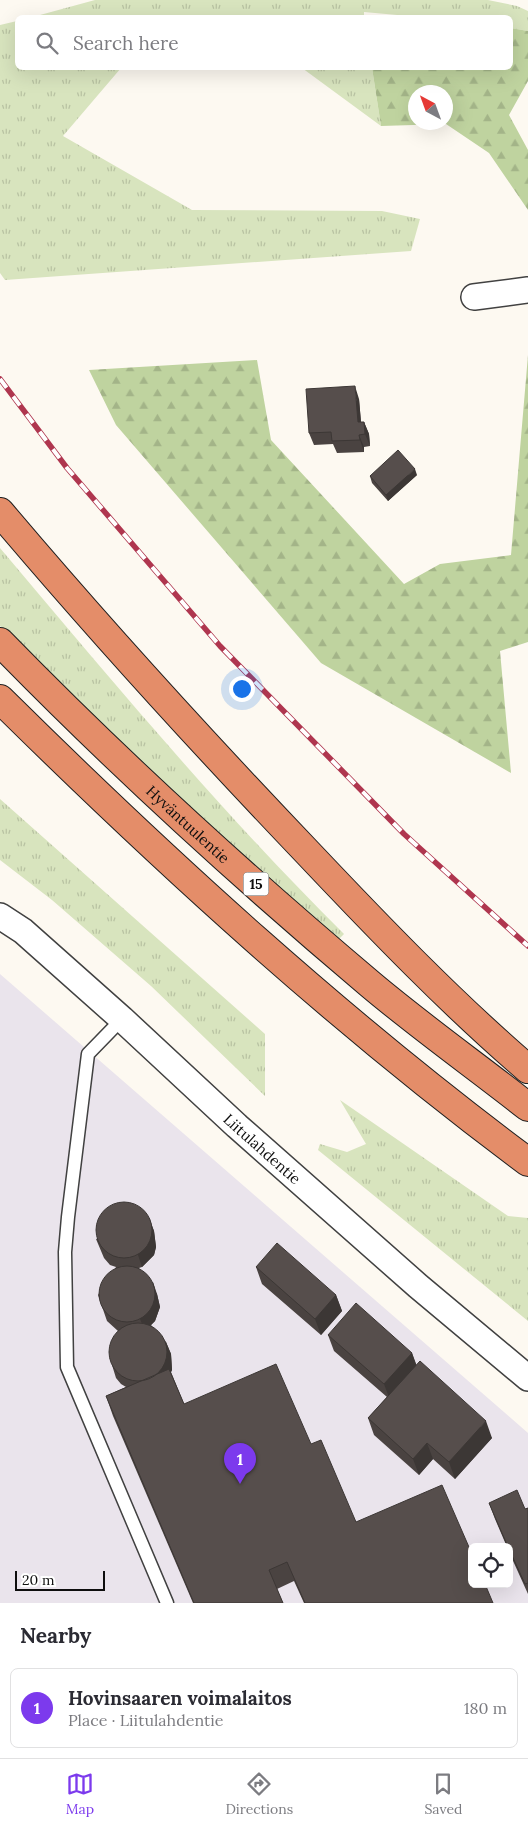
<!DOCTYPE html>
<html lang="en">
<head>
<meta charset="utf-8">
<style>
  body { margin:0; font-family:Lora,serif; background:#f2f2f3; color:#2b2b33 }
  .controls { position:absolute; right:15px; bottom:15px; display:grid; overflow:hidden; border-radius:8px; box-shadow:0 5px 20px #0002 }
  .controls button { width:45px; height:45px; display:grid; place-items:center; padding:0; border:0; border-bottom:1px solid #e1e1e2; background:#fff; color:#2b2b33; font:25px sans-serif }
  .compass { position:absolute; left:408px; top:85px; width:45px; height:45px; border-radius:50%; background:#fff; box-shadow:0 5px 20px #0002; rotate:319deg }
  .scale { position:absolute; left:15px; bottom:12px; width:90px; box-sizing:border-box; padding-left:5px; border:2px solid #0e0e0e; border-top:0; font-size:14px; line-height:18px; white-space:nowrap; color:#0e0e0e; -webkit-text-stroke:4px #fff; paint-order:stroke }
  .you { position:absolute; left:241px; top:688px; width:18px; height:18px; margin:-12px; border:4px solid #fff; border-radius:50%; background:#1a73e8; box-shadow:0 0 0 8px #1a73e833 }
  .badge { display:grid; place-items:center; width:32px; height:32px; border-radius:50%; background:#7c3aed; color:#fff; font-size:16px; font-weight:700 }
  .pin { position:absolute; translate:-50% -41px; filter:drop-shadow(0 1px 2px #0008) }
  .pin::after { content:''; position:absolute; top:26px; width:18px; height:15px; background:inherit; clip-path:polygon(0 0,100% 0,50% 100%) }
  .list { margin:0; padding:0; list-style:none }
  h2 { display:flex; justify-content:space-between; align-items:center; height:65px; margin:0; padding:0 20px; font-size:21px }
  h2 small { font-size:16px; font-weight:400; color:#7c7c81 }
  .list li { display:grid; grid-template-columns:32px 1fr auto; gap:15px; align-items:center; box-sizing:border-box; height:80px; margin:0 10px 10px; padding:0 10px; border:1px solid #e1e1e2; border-radius:8px }
  .list b { display:block; font-size:19px; white-space:nowrap }
  .list p { margin:0; font-size:16px; white-space:nowrap; color:#7c7c81 }
  .list em { font-size:16px; font-style:normal; color:#7c7c81 }
  .icon { flex:none; width:28px; height:28px; fill:none; stroke:currentColor; stroke-width:2; stroke-linecap:round; stroke-linejoin:round }
  .map { position:relative; flex:none; width:528px; height:1603px; overflow:hidden }
  .search { position:absolute; background:#fff; box-shadow:0 5px 20px #0002; left:15px; right:15px; top:15px; height:55px; display:flex; align-items:center; gap:12px; box-sizing:border-box; padding:0 18px; border-radius:8px; color:#7c7c81; font-size:19px }
  .sheet { height:155px; background:#fff }
  nav { display:flex; justify-content:space-around; align-items:center; box-sizing:border-box; height:70px; border-top:1px solid #e1e1e2; background:#fff; font-size:14px; color:#7c7c81 }
  nav a { display:grid; justify-items:center; gap:2px }
  nav .on { color:#7c3aed }
  .map>svg:first-child { display:block }
  .industrial { fill:#eae4ec; fill-rule:evenodd }
  .grass { fill:url(#grass-tufts) }
  .forest { fill:url(#forest-firs); fill-rule:evenodd }
  .lines { fill:none; stroke-linecap:round; stroke-linejoin:round }
  .lane-casing { stroke:#414141; stroke-width:15 }
  .street-casing { stroke:#414141; stroke-width:28 }
  .highway-casing { stroke:#1f1f1f; stroke-width:30 }
  .lane { stroke:#fff; stroke-width:12 }
  .street { stroke:#fff; stroke-width:25 }
  .highway { stroke:#e48d69; stroke-width:28 }
  .rail-casing { stroke:#af364f; stroke-width:5.5 }
  .rail { stroke:#fff; stroke-width:4; stroke-dasharray:11; stroke-linecap:butt }
  .wall { fill:#4a4341 }
  .shaded-wall { fill:#3c3735 }
  .building { fill:#564e4c; stroke:#3c3735 }
  .labels { text-anchor:middle; dominant-baseline:central; stroke-width:5; stroke-linejoin:round; paint-order:stroke }
  .shield { fill:#fff; stroke:#565656; stroke-width:1 }
  .shield-label { font-size:14px; font-weight:bold; fill:#0e0e0e }
  .street-label { font-size:15px; fill:#0e0e0e; stroke:#fff }
</style>
</head>
<body>
<div class="map">
<svg width="528" height="1603" viewBox="0 0 528 1603">
  <defs>
    <pattern id="grass-tufts" width="24" height="20" patternUnits="userSpaceOnUse" patternTransform="scale(1.25)"><rect width="24" height="20" fill="#d8e4be"/><path d="M3 7l-1-3M5 7V3M7 7l1-3M15 17l-1-3M17 17v-4M19 17l1-3" fill="none" stroke="#b8c2a2"/></pattern>
    <pattern id="forest-firs" width="22" height="20" patternUnits="userSpaceOnUse" patternTransform="scale(1.25)"><rect width="22" height="20" fill="#bfd39f"/><path d="M5 1l3.5 6h-7zM16 11l3.5 6h-7z" fill="#a3b488"/></pattern>
  </defs>
  <rect width="100%" height="100%" fill="#fdf9f1"/>
  <path class="industrial" d="M0 974 528 1433V1603H0ZM472 1547H509V1584H472Z"/>
  <path class="grass" d="M95 0H488L517 6 528 11V31L511 28 510 18H430L364 12V17L29 18Z
    M17 21 18 68H121L63 136 192 210 382 211 420 219 411 251 5 280 0 273V25Z
    M302 68H372L381 126Z
    M0 548C111 680 222 813 344 934L339 939 191 811 0 626Z
    M0 799 265 1034V1096L151 986 52 900 0 860Z
    M340 1100 508 1216 528 1218V1321L318 1150 320 1144 347 1152 366 1144Z"/>
  <path class="forest" d="M511 28 528 31V81L509 115 528 150V210L489 153 446 124 381 126 372 68H510ZM446 92V122H416V92Z
    M528 355V642L500 651 511 773 321 663 116 425 89 370 257 360 271 440 404 584 440 564 511 555Z"/>
  <g class="lines">
    <g class="lane-casing">
      <path id="lane" d="M122 1019 88 1054 68 1217 65 1252 67 1367 167 1603"/>
    </g>
    <g class="street-casing">
      <g id="street">
        <path d="M474 297 528 290"/>
        <path id="s1" d="M0 916 23 931 122 1019 237 1126 418 1286 528 1378"/>
      </g>
    </g>
    <g class="highway-casing">
      <g id="highway">
        <path d="M0 512C99 629 202 742 308 853 378 927 451 1003 528 1069"/>
        <path id="s2" d="M0 642C117 762 242 876 370 984 421 1027 476 1066 528 1107"/>
        <path d="M0 699C166 863 340 1022 528 1162"/>
      </g>
    </g>
    <use href="#lane" class="lane"/>
    <use href="#street" class="street"/>
    <use href="#highway" class="highway"/>
    <g class="rail-casing">
      <path id="rail" d="M0 379 67 468 220 646 404 834 528 946"/>
    </g>
    <use href="#rail" class="rail"/>
  </g>
  <path class="wall" d="M359 399 361 422H364L369 434 370 446 364 447V452L337 453 333 444 314 445 309 433Z
    M417 475 388 501 372 483 370 476Z
    M149 1218 154 1231 156 1247 154 1255 142 1267 139 1268 157 1294 160 1307 155 1321 151 1325 166 1342 171 1354 172 1370 171 1372 184 1404 311 1444 356 1522 493 1603H304L294 1581 277 1589 283 1603H193L113 1416 106 1396 126 1387 121 1384 116 1378 112 1365 118 1331 107 1321 98 1295 116 1267 110 1265 104 1258 96 1239Z
    M256 1267 336 1295 342 1311 321 1335 262 1284Z
    M328 1335 412 1353 416 1365 492 1438 455 1479 433 1459 419 1475 374 1435 368 1418 387 1397 334 1351Z
    M489 1503 525 1509 528 1508V1594L509 1552V1547H507L495 1519Z"/>
  <path class="shaded-wall" d="M355 386 359 399 362 434 358 422Z
    M364 422 369 434 370 446 365 434Z
    M359 435 364 447V452L360 440Z
    M415 469 417 475 388 501 386 495Z
    M149 1218 154 1231 156 1247 154 1255 142 1267 138 1255Z
    M153 1282 157 1294 160 1307 155 1321 145 1331 140 1319Z
    M336 1295 342 1311 321 1335 315 1319Z
    M166 1342 171 1354 172 1370 165 1384 154 1377Z
    M412 1353 418 1369 390 1400 384 1384Z
    M486 1421 492 1438 455 1479 449 1462Z
    M427 1443 433 1459 419 1475 413 1459Z"/>
  <path class="building" d="M355 386 358 422H364L365 434 359 435 360 440 332 441 331 432 309 433 306 389Z
    M398 450 415 469 386 495 370 476Z
    M96 1230a28 28 0 1 1 56 0a28 28 0 1 1-56 0Z
    M277 1243 336 1295 315 1319 256 1267Z
    M99 1294a28 28 0 1 1 56 0a28 28 0 1 1-56 0Z
    M356 1303 412 1353 384 1384 328 1335Z
    M109 1352a29 29 0 1 1 58 0a29 29 0 1 1-58 0Z
    M420 1361 486 1421 449 1462 427 1443 413 1459 368 1418Z
    M276 1364 311 1444 321 1440 356 1522 442 1485 472 1554V1584H485L493 1603H305L287 1562 269 1570 283 1603H194L106 1396 169 1369 184 1404Z
    M517 1490 525 1509 528 1508V1583L525 1584 509 1549V1547H508L489 1503Z"/>
  <g class="labels">
    <rect class="shield" x="243.5" y="872.5" width="25" height="23" rx="4"/>
    <g class="shield-label">
      <text x="256" y="884">15</text>
    </g>
    <g class="street-label">
      <text stroke="none"><textPath href="#s2" startOffset="262">Hyväntuulentie</textPath></text>
      <text stroke="none"><textPath href="#s1" startOffset="351">Liitulahdentie</textPath></text>
    </g>
  </g>
</svg>
<div class="controls">
<button><svg class="icon" aria-label="locate" viewBox="0 0 24 24"><circle cx="12" cy="12" r="6"/><path d="M12 2v4M12 18v4M2 12h4M18 12h4"/></svg></button>
</div>
<svg class="compass" viewBox="-18 -18 36 36"><path d="M0-13l5 13h-10z" fill="#e53935"/><path d="M0 13l5-13h-10z" fill="#7c7c81"/></svg>
<div class="scale">20 m</div>
<div class="you"></div>
<div class="pin badge" style="left:240px;top:1484px">1</div>
<div class="search"><svg class="icon" aria-label="search" viewBox="0 0 24 24"><circle cx="10" cy="10" r="6"/><path d="M15 15l6 6"/></svg>Search here</div>
</div>
<section class="sheet">
<h2>Nearby<small></small></h2>
<ul class="list">
<li><span class="badge">1</span><div><b>Hovinsaaren voimalaitos</b><p>Place · Liitulahdentie</p></div><em>180 m</em></li>
</ul>
</section>
<nav>
<a class="on"><svg class="icon" aria-label="map" viewBox="0 0 24 24"><path d="M3 6l6-2 6 2 6-2v14l-6 2-6-2-6 2zM9 4v14M15 6v14"/></svg>Map</a>
<a><svg class="icon" aria-label="directions" viewBox="0 0 24 24"><path d="M12 3l9 9-9 9-9-9zM9 14v-3h6M13 9l2 2-2 2"/></svg>Directions</a>
<a><svg class="icon" aria-label="saved" viewBox="0 0 24 24"><path d="M7 4h10v16l-5-4-5 4z"/></svg>Saved</a>
</nav>
</body>
</html>
